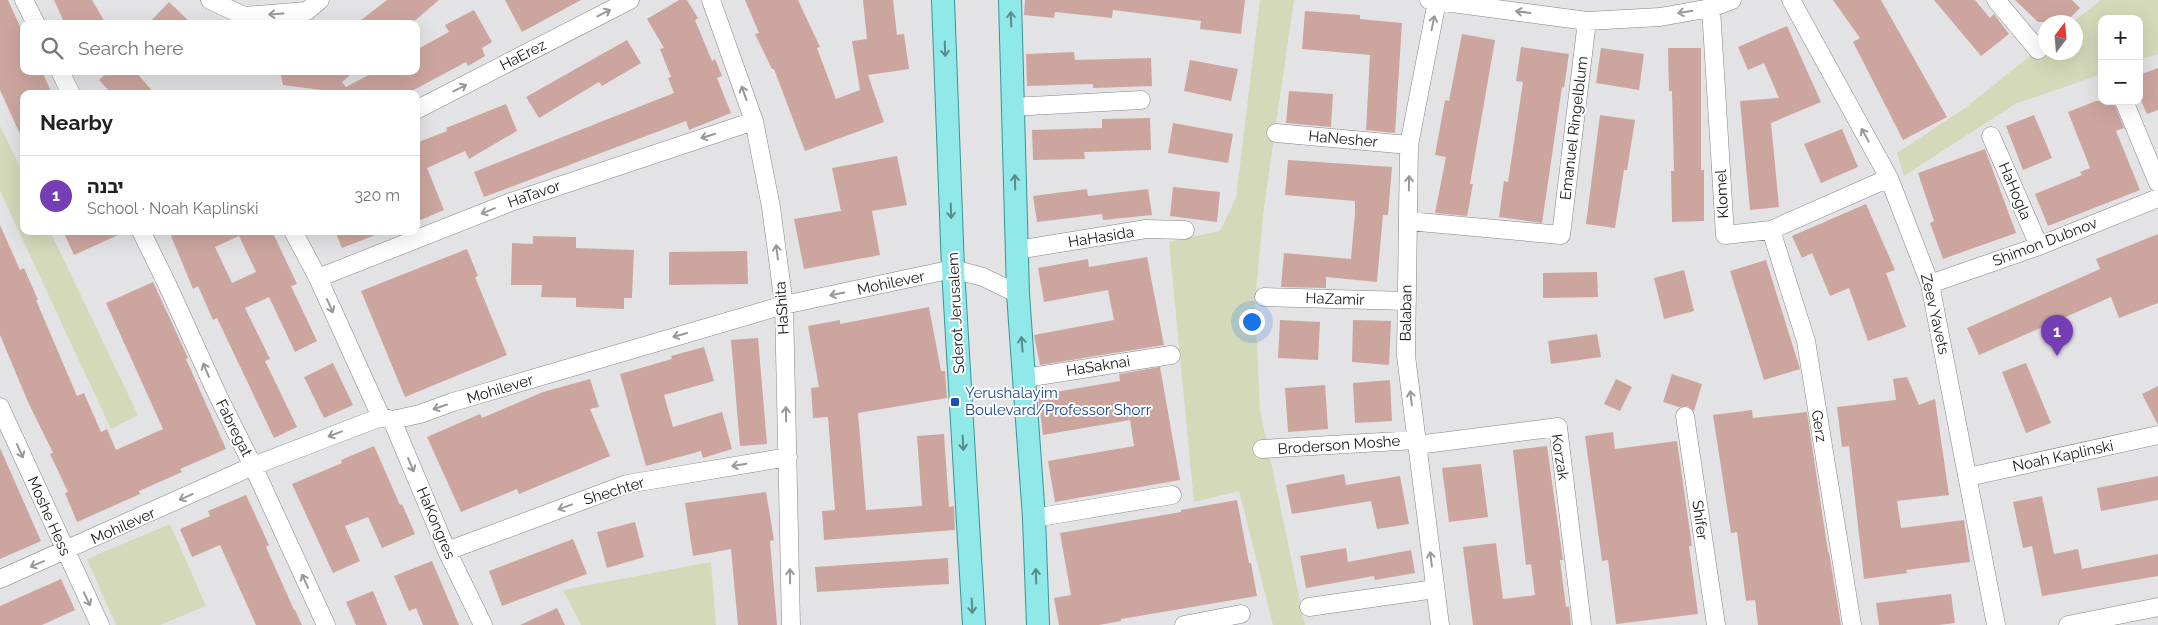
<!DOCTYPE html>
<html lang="en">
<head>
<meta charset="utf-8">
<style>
  body { margin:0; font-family:Raleway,"Noto Sans Hebrew",sans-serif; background:#f2f2f2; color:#202124 }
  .controls { position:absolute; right:15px; top:15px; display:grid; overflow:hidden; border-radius:10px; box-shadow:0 5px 20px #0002 }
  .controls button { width:45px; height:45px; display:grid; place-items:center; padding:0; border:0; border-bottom:1px solid #e0e0e0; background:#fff; color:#202124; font:25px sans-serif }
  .compass { position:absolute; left:2038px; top:15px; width:45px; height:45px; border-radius:50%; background:#fff; box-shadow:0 5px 20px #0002; rotate:16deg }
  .you { position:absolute; left:1251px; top:321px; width:18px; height:18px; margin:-12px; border:4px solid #fff; border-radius:50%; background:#1a73e8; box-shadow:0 0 0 8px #1a73e833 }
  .badge { display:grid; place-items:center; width:32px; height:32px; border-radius:50%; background:#753eb4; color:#fff; font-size:16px; font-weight:700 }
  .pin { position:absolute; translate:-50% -41px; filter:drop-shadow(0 1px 2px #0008) }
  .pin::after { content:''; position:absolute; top:26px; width:18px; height:15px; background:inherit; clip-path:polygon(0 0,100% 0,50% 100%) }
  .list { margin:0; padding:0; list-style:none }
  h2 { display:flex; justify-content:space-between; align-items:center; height:65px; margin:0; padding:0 20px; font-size:21px }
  h2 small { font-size:16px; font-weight:400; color:#757577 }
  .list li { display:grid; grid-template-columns:32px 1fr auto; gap:15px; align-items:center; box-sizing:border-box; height:80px; padding:0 20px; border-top:1px solid #e0e0e0 }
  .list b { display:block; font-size:19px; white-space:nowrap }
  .list p { margin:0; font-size:16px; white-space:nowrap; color:#757577 }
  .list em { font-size:16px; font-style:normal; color:#757577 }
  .icon { flex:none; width:28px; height:28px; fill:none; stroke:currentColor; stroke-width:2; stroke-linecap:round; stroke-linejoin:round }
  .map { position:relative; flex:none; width:2158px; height:625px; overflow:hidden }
  .search { position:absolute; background:#fff; box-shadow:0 5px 20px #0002; left:20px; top:20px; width:400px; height:55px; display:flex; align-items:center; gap:12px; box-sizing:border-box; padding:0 18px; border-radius:10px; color:#757577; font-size:19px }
  .panel { position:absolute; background:#fff; box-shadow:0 5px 20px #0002; left:20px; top:90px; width:400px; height:145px; border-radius:10px }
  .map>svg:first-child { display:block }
  .green { fill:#d3d9b9 }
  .building { fill:#cca69e; fill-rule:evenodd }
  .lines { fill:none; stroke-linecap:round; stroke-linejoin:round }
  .minor-casing { stroke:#848486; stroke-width:19 }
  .major-casing { stroke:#369696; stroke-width:24 }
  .minor { stroke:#fff; stroke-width:18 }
  .major { stroke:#90e8e8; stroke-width:22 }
  .oneway { stroke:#989898 }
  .oneway2 { stroke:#5a8b8b }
  .transit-dot { fill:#1a4fb4; stroke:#fff; stroke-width:2 }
  .labels { text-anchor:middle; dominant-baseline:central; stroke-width:4; stroke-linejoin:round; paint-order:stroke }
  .street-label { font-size:15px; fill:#19191a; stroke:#fff }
  .transit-label { font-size:15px; fill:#164399; stroke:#fff; text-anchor:start }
</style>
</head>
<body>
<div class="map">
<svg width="2158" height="625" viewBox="0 0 2158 625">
  <rect width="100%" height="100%" fill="#e3e3e5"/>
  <path class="green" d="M1260 0H1294L1264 207 1255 299 1260 410 1305 625H1273L1239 491 1194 502 1169 242 1220 231 1236 198Z
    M2101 0H2158V54L2139 60V19H2102V74L2015 104 1904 176 1897 153 1965 108 2045 44 2046 52H2076V22H2073Z
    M0 126 24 176V231H50L138 415 111 429 0 191Z
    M170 524 206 606 160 625H116L87 559Z
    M711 562 716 625H581L563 590Z"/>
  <path class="building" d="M0 0H8L24 35V71H42L52 94H24V143L0 90Z
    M54 0H92L106 24H65Z
    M387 0H439L411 24H356Z
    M505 0H581L522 32Z
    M679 0H687L698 18 695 20 712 61 715 59 722 76 717 78 731 113 689 130 686 121 484 197 474 172 674 93 668 78 671 77 660 49 664 48 647 19Z
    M745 0H798L820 47 817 48 836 99 860 90 852 41 867 39 863 0H893L897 35 904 34 909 69 868 75 884 122 805 151 774 69H772L755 34 759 33Z
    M1025 0H1245L1241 34 1200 29 1201 21 1113 10 1112 18 1055 12 1054 18 1024 15Z
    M1833 0H1881L1947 117 1903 140 1853 42 1860 38Z
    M1934 0H1975L1990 18 1994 14 2009 34 1981 56Z
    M2015 0H2072L2080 8 2066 22H2038Z
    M169 2 192 24H148Z
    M474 10 492 42 482 48 485 56 468 66 466 62 406 94H334L337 92 283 85 280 71H355L342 82 346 87 376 71H416V50L449 32 445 25Z
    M1305 11 1360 15V19L1402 23 1395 133 1366 130 1370 55 1302 49Z
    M1787 26 1821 102 1771 123 1779 207 1750 210 1740 101 1779 98 1764 63 1748 70 1738 47Z
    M1462 34 1495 40 1470 184H1473L1467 216 1435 213 1446 157 1435 155 1445 100 1449 101Z
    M627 40 641 63 602 86 599 82 539 118 526 97Z
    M1521 47 1569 54 1564 88 1562 87 1542 223 1499 217 1504 181 1508 182 1523 82 1516 81Z
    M1601 48 1644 54 1639 90 1596 83Z
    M1668 48H1701V170H1704V221L1672 222 1671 171H1674L1672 91H1669Z
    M1074 52 1075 60 1151 58 1152 86 1093 88V84L1027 86 1026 54Z
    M1190 60 1238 69 1231 101 1184 91Z
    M2158 68V110L2147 114 2139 96V75Z
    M109 71H135L155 94H112L99 80Z
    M1289 91 1333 94 1331 127 1286 123Z
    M2096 101H2113L2124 128 2116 131 2140 190 2048 226 2035 194 2082 175 2080 172 2090 168 2068 112Z
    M506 104 517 131 469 159 465 151 427 168 444 210 416 222V143L447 131 446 128Z
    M1600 115 1635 120 1627 170H1624L1615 228 1586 224Z
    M2034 115 2052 158 2023 170 2006 126Z
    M1150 118 1151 150 1084 152 1085 159 1033 160 1032 130 1102 128V119Z
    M1173 123 1233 134 1228 163 1168 153Z
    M1842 129 1858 167 1821 183 1804 144Z
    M1985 149 2016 233 1943 259 1930 223 1934 221 1918 173Z
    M897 156 907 205 872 211 880 255 804 269 794 219 841 211 832 168Z
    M1288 160 1392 167 1388 215H1383L1377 282 1326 277V288L1281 287 1284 253 1351 259 1355 213V201L1285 195Z
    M1173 187 1220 192 1217 222 1170 216Z
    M1087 189 1088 196 1148 189 1152 215 1103 220 1102 214 1037 222 1033 196Z
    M1866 204 1895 270 1886 273 1906 327 1868 341 1849 288 1830 296 1812 253 1802 258 1792 236Z
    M0 225 20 270 24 268 38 300H36L77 396 84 393 101 432 107 429 116 450 163 429 106 303 153 282 188 358 186 359 226 449 180 469 182 472 139 491 140 494 77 522 65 493 68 492 50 454 53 453 28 402 0 335Z
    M63 231H127L74 255Z
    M169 231H272L297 284 291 286 317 341 295 352 269 297 245 308 270 359 265 361 297 427 274 438 217 318 213 320 198 286 193 289ZM239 236 256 272 232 283 215 247Z
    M335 231H383V232L342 248Z
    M2158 234V303L2119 318 2111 297 1979 355 1967 328 2100 269 2096 259Z
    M533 236 576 237V248L634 250 632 298H624V309L576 307V298L541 297 542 285H511L512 243 533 244Z
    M467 249 478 276 475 277 507 355 405 397 361 291Z
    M747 251 748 284 669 285V252Z
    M1147 257 1164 345 1040 365 1034 335 1114 320 1108 290 1044 302 1038 268 1088 259 1089 267Z
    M1766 260 1800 369 1764 380 1730 271Z
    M1684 270 1694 311 1664 319 1654 278Z
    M1597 272 1598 297 1543 298V273Z
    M929 307 941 371H945L947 398 858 413 866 510 922 506 917 436 944 434 949 507 954 506 955 530 824 540 822 511 835 510 828 417 813 418 811 388 819 387 808 326 840 320V324Z
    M1280 320 1320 322 1318 360 1278 358Z
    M1353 320 1391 321 1389 365 1352 362Z
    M1597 334 1601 357 1551 364 1548 341Z
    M758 338 767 444 740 446 731 340Z
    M704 347 714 381 664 395 673 427 722 412 732 449 703 458 701 451 646 466 620 374 672 359 671 356Z
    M333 363 353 405 324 418 304 377Z
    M2026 363 2051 423 2026 433 2002 372Z
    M1160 367 1180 480 1055 502 1048 461 1134 446 1130 420 1043 435 1038 395 1120 381 1119 374Z
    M1672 374 1702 384 1694 411 1688 406 1679 407 1663 402Z
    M1907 377 1919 405 1935 399 1949 495 1897 501 1901 528 1964 520 1970 562 1906 570 1907 573 1864 579 1849 446 1842 447 1837 407 1896 400 1893 379Z
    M590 379 599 407 590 409 610 456 519 494 517 489 461 512 427 437 480 414 482 418 543 392Z
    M1616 379 1632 387 1620 411 1604 404Z
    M1390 380 1392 421 1355 423 1353 383Z
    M1325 385 1328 429 1288 432 1285 388Z
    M2158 386V425L2142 394Z
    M1752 410 1753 418 1807 412 1828 552H1829L1841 625H1758L1755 600 1746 601 1737 532 1731 533 1713 415Z
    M1613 432 1615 449 1677 441 1692 546H1689L1698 614 1616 624 1608 560 1602 561 1585 436Z
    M374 446 400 505 402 504 415 534 382 548 368 517 345 526 360 561 333 573 292 484 342 463 341 460Z
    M1547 446 1563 560H1560L1566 607 1569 606 1571 625H1473L1463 547 1496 543 1503 599 1535 595 1531 564 1526 565 1513 450Z
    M0 448 41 541 0 559Z
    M1481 464 1488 517 1449 522 1442 468Z
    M1344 474 1346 485 1400 476 1409 524 1377 529 1371 501 1292 514 1286 485Z
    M2158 476V500L2101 511 2097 488Z
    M766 492 774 540 770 541 777 625H738L731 549 693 556 685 503Z
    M246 495 269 545 266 547 294 610H295L302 625H256L220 545 192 557 180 529 210 516 208 511Z
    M2042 496 2054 554 2078 549 2082 569 2158 554V576L2042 596 2032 546 2023 548 2013 502Z
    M1237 500 1249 563H1251L1257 596 1121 619V621L1099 625H1059L1054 598 1071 595 1060 533 1181 512V510Z
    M635 522 644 557 607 568 597 532Z
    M573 539 587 574 502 606 489 571Z
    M1346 548 1348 562 1411 550 1415 573 1375 580 1374 576 1306 588 1300 556Z
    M948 558 949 584 817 592 815 567Z
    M432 561 459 625H423L416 608 409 611 394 576Z
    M61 579 75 610 42 625H0V606Z
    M373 591 387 625H356L346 602Z
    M1951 594 1955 623 1939 625H1879L1876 603Z
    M557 608 565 625H520Z"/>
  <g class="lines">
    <g class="minor-casing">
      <path id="minor" d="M24 0 36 24
        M210 0 244 16 307 11 320 0
        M711 0 754 121 771 207 784 305 791 625
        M1429 0 1587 21 1660 17 1711 8 1732 0
        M1791 0 1889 178 1930 284 1996 625
        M1996 0 2038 50
        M1437 1 1409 145 1406 356 1440 625
        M1711 8 1725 235 1771 230 1889 178
        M60 71 71 94
        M2124 101 2158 183
        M1013 107 1141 100
        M416 110 630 0
        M1276 133 1409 145
        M1991 136 2039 246
        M1408 221 1561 235 1587 21
        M1771 230 1806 341 1852 625
        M141 231 167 284 218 396 253 466 326 625
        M293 231 318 278 381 417
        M1017 250 1146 229 1185 230
        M318 278 508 203 754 121
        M1930 284 2039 246 2158 198
        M1264 297 1407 301
        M1025 378 1171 355
        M0 407 100 625
        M1685 416 1716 625
        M392 420 447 551 483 625
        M1417 445 1558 427 1582 625
        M1262 449 1416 440
        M1968 477 2158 435
        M1034 518 1172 495
        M447 551 627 484 788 457
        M0 579 253 466 381 417 392 420 420 414 453 402 784 305 953 269 983 277 1018 294
        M1309 607 1435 589
        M1184 625 1241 614
        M2068 625 2158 607"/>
    </g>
    <g class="major-casing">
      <path id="major" d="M943 0 953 269 974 625
        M1010 0 1018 294 1034 518 1038 625"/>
    </g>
    <use href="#minor" class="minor"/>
    <use href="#major" class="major"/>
  </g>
  <defs><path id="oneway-shaft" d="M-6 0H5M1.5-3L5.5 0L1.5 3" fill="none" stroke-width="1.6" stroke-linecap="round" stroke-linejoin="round" transform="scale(1.25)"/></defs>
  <g class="oneway">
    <use href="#oneway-shaft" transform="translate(1523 12) rotate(-173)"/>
    <use href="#oneway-shaft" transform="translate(1685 12) rotate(170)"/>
    <use href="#oneway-shaft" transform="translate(604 13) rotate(-27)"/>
    <use href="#oneway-shaft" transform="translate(276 14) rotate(176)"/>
    <use href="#oneway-shaft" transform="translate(1433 23) rotate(-79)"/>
    <use href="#oneway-shaft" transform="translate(460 88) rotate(-27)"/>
    <use href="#oneway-shaft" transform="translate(744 93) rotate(-110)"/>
    <use href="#oneway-shaft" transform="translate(1865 135) rotate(-119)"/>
    <use href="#oneway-shaft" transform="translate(708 136) rotate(162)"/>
    <use href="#oneway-shaft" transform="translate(1409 183) rotate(-89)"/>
    <use href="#oneway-shaft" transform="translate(488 211) rotate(158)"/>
    <use href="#oneway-shaft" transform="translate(777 252) rotate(-97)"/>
    <use href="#oneway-shaft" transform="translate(837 294) rotate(168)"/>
    <use href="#oneway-shaft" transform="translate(330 306) rotate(66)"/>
    <use href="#oneway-shaft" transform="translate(680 335) rotate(164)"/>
    <use href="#oneway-shaft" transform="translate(206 370) rotate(-114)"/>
    <use href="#oneway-shaft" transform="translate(1411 398) rotate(-97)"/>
    <use href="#oneway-shaft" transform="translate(440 407) rotate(161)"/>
    <use href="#oneway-shaft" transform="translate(786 414) rotate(-91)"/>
    <use href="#oneway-shaft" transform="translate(335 434) rotate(159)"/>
    <use href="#oneway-shaft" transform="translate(20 451) rotate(66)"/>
    <use href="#oneway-shaft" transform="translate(411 465) rotate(67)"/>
    <use href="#oneway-shaft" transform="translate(739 465) rotate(171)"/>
    <use href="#oneway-shaft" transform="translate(186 497) rotate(156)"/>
    <use href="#oneway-shaft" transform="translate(565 507) rotate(160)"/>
    <use href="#oneway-shaft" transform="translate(1431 559) rotate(-97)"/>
    <use href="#oneway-shaft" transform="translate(37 564) rotate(157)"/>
    <use href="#oneway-shaft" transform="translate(790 576) rotate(-91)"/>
    <use href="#oneway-shaft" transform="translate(305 581) rotate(-114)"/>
    <use href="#oneway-shaft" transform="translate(87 599) rotate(65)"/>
  </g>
  <g class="oneway2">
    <use href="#oneway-shaft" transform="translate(1011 19) rotate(-92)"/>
    <use href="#oneway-shaft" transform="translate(945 49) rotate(88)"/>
    <use href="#oneway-shaft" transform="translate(1015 182) rotate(-92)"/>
    <use href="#oneway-shaft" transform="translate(951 211) rotate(88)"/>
    <use href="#oneway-shaft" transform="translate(1022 344) rotate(-95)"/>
    <use href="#oneway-shaft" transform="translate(963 443) rotate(87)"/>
    <use href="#oneway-shaft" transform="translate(1036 576) rotate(-92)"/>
    <use href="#oneway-shaft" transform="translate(972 606) rotate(87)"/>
  </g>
  <rect class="transit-dot" x="950" y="397" width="10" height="10" rx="2.5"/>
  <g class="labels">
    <g class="street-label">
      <text transform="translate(523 55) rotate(-27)">HaErez</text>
      <text transform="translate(1574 128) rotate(-83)">Emanuel Ringelblum</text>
      <text transform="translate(1343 139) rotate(5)">HaNesher</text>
      <text transform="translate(2015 191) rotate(67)">HaHogla</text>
      <text transform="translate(534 194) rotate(-19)">HaTavor</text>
      <text transform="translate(1722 194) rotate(-93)">Klomel</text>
      <text transform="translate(1101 237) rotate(-9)">HaHasida</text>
      <text transform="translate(2045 242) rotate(-21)">Shimon Dubnov</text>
      <text transform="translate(891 283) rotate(-12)">Mohilever</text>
      <text transform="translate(1335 299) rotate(2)">HaZamir</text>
      <text transform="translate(782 308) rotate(-94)">HaShita</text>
      <text transform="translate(956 313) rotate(-93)">Sderot Jerusalem</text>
      <text transform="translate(1406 313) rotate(-89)">Balaban</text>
      <text transform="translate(1935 314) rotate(77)">Zeev Yavets</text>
      <text transform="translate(1098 366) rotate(-9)">HaSaknai</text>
      <text transform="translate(500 389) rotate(-17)">Mohilever</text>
      <text transform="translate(1819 426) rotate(81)">Gerz</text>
      <text transform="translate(234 428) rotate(63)">Fabregat</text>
      <text transform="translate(1339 445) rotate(-4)">Broderson Moshe</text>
      <text transform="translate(2063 456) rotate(-12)">Noah Kaplinski</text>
      <text transform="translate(1560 457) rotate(81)">Korzak</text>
      <text transform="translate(614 491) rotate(-17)">Shechter</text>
      <text transform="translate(49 516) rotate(66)">Moshe Hess</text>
      <text transform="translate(1700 520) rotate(82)">Shifer</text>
      <text transform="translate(436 523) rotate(67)">HaKongres</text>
      <text transform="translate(123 526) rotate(-24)">Mohilever</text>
    </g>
    <g class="transit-label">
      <text x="965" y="393">Yerushalayim<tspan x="965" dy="17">Boulevard/Professor Shorr</tspan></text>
    </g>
  </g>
</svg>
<div class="controls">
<button>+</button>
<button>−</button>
</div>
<svg class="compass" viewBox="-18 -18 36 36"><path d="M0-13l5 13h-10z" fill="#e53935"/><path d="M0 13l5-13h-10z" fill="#757577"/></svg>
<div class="you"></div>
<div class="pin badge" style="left:2057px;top:356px">1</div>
<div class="search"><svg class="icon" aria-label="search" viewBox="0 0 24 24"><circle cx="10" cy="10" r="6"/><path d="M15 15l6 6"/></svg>Search here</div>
<section class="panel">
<h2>Nearby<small></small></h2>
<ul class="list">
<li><span class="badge">1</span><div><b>יבנה</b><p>School · Noah Kaplinski</p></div><em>320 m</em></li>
</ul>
</section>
</div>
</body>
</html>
